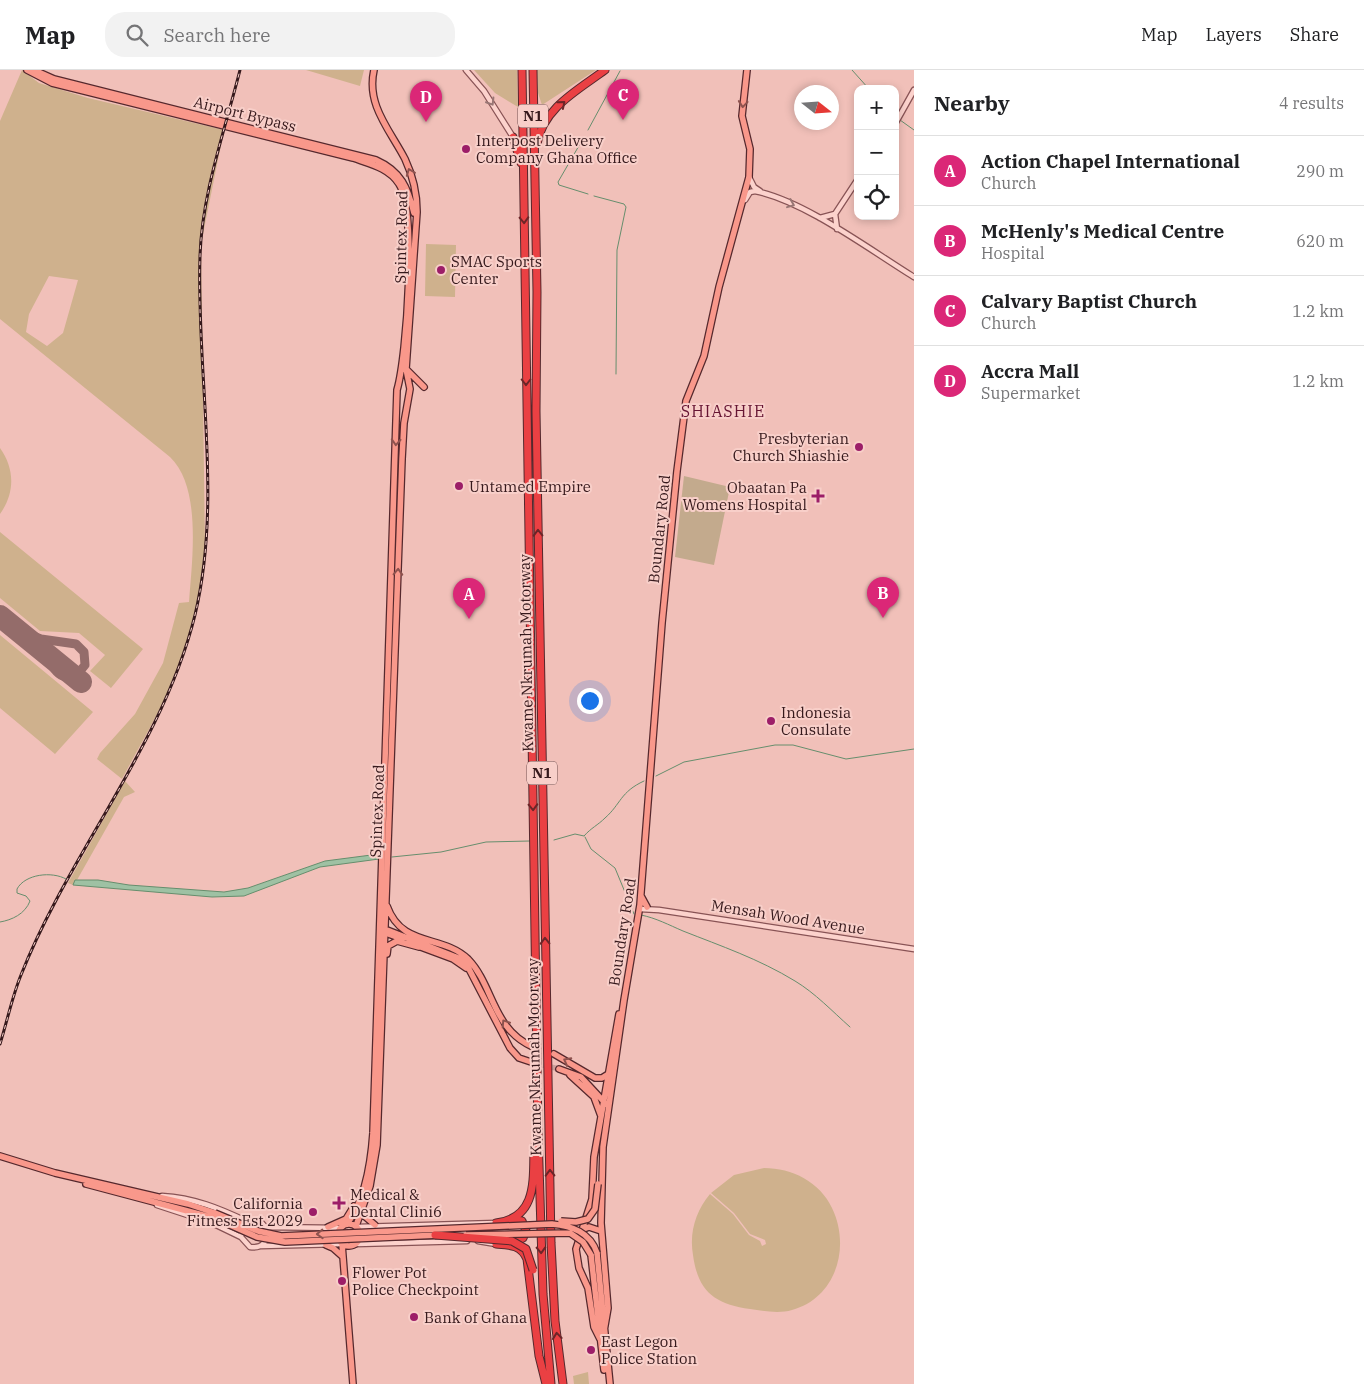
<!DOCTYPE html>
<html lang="en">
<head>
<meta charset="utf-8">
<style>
  body { margin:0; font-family:"IBM Plex Serif",serif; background:#f2f2f2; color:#202124 }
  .controls { position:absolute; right:15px; top:15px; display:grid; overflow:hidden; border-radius:10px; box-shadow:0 2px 8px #0003 }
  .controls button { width:45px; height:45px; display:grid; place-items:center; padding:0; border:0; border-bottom:1px solid #e0e0e0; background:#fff; color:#202124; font:25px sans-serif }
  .compass { position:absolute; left:794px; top:15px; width:45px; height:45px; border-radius:50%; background:#fff; box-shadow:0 2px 8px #0003; rotate:107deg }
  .you { position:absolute; left:589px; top:630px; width:18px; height:18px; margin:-12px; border:4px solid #fff; border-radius:50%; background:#1a73e8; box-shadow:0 0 0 8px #1a73e833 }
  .badge { display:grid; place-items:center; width:32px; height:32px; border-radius:50%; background:#db2777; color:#fff; font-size:16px; font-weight:700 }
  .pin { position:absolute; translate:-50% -41px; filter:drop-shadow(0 1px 2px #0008) }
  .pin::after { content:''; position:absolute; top:26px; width:18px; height:15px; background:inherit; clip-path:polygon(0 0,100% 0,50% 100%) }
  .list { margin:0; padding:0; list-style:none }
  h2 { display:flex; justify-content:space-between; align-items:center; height:65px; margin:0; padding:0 20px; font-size:21px }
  h2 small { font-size:16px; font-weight:400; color:#757577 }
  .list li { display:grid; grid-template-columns:32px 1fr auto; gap:15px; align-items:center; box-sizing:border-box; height:70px; padding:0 20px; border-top:1px solid #e0e0e0 }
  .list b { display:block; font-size:19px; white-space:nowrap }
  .list p { margin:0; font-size:16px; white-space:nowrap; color:#757577 }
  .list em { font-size:16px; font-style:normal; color:#757577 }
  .icon { flex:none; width:28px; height:28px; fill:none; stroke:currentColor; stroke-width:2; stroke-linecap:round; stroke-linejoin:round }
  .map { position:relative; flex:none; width:914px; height:1314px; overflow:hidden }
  header { display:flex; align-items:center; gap:30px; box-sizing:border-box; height:70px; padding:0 25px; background:#fff; border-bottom:1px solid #e0e0e0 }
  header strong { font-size:24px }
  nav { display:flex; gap:28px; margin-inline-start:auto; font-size:18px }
  .search { width:350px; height:45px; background:#f2f2f2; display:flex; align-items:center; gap:12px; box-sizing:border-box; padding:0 18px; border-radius:20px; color:#757577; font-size:19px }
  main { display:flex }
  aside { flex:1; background:#fff }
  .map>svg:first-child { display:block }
  .green { fill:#cfb18d; fill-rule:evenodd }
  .cemetery { fill:#c3aa8d }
  .water { fill:#9ec1a3; stroke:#668e6d }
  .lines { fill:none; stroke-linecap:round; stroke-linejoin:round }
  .stream { stroke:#668e6d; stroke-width:1 }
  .taxiway { stroke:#946c6a; stroke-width:9 }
  .runway { stroke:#946c6a; stroke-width:22 }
  .major-tunnel { stroke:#cc9f9a; stroke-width:5.5; stroke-dasharray:5.5 3; stroke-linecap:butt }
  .minor-casing { stroke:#885355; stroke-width:7 }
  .major-casing { stroke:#55282d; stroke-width:8 }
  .highway-casing { stroke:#55282d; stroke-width:9 }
  .minor { stroke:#fcd2cc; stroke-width:4.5 }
  .major { stroke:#f9988b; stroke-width:5.5 }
  .highway { stroke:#ea4043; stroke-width:7 }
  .rail-casing { stroke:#36191c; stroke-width:3 }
  .rail { stroke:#f8cfc9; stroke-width:1; stroke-dasharray:4; stroke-linecap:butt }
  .major-bridge-casing { stroke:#55282d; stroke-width:8; stroke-linecap:butt }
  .highway-bridge-casing { stroke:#55282d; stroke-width:9; stroke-linecap:butt }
  .major-bridge { stroke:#f9988b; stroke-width:5.5 }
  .highway-bridge { stroke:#ea4043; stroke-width:7 }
  .oneway { stroke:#997674 }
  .oneway2 { stroke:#6c2528 }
  .oneway3 { stroke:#8e524e }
  .poi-dot { fill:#9c1e68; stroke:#f8cfc9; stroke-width:2 }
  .labels { text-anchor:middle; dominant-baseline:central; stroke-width:4; stroke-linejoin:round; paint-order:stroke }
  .shield { fill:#f8cfc9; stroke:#705050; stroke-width:1 }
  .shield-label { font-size:14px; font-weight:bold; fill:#36191c }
  .street-label { font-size:15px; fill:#36191c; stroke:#f8cfc9 }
  .poi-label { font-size:15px; fill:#36191c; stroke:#f8cfc9; text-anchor:start }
  .neighbourhood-label { font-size:16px; letter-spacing:1px; fill:#661533; stroke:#f8cfc9 }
</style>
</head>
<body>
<header>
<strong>Map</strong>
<div class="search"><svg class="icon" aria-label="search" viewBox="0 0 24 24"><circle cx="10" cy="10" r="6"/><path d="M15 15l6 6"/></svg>Search here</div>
<nav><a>Map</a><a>Layers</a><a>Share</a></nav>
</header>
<main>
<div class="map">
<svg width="914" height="1314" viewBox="0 0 914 1314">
  <rect width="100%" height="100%" fill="#f1c0b9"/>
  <path class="green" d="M22 0 39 13 88 28 224 60 201 174 205 479C200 519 194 561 178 599 163 637 141 673 122 709L97 689 100 683 135 644 163 593 179 533 189 532C192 491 202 417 170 387L0 249V51ZM49 206 78 210 63 263 47 276 26 262 29 244Z
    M306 0H364L360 16Z
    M474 0H517L518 37 495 23Z
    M537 0H596L542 35 538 23Z
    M426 174 456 175 455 227 425 226Z
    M0 378C15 399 15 423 0 444Z
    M0 462 143 579 111 618 90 601 105 585 79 563 40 561 0 528Z
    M0 565 93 642 55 684 0 638Z
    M125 711 135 722 124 727 77 810 73 815 68 813Z
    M764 1098C792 1098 820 1112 832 1138 851 1177 836 1228 792 1240 779 1244 763 1241 750 1239 715 1234 698 1222 693 1185 689 1162 696 1141 710 1124L733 1144 749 1165 760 1171 762 1176 766 1174 765 1170 750 1164 734 1143 711 1123 734 1105Z
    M588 1302 589 1314H574L573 1306Z"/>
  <path class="cemetery" d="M684 406 730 417 714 495 675 487Z"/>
  <path class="water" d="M379 784V789L320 797 244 826 212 827 73 815 75 810H98L129 815 224 822 248 818 325 791Z"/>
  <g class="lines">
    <path class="stream" d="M852 0 869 19
      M900 50 914 60
      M588 60 620 1
      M584 67 558 112 559 115 588 124
      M594 126 624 134 626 137 617 180 616 304
      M656 706 684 692 775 675H793L846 689 914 679
      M585 767 591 779 615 798 634 844
      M554 770 575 764 584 766C591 758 598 755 605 748 621 734 620 722 644 711
      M392 787 441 782 486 772 530 771
      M641 845C656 848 669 855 683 861 721 876 759 889 795 911 815 923 832 941 850 957
      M0 852C12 850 25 844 30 831L26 826 17 823V819C25 804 52 801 66 809"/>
    <path class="taxiway" d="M17 560 41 569 76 574 84 582 85 595 76 606C56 612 52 593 42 580"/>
    <path class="runway" d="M0 546 81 612"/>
    <path class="major-tunnel" d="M535 993 559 999"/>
    <g class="minor-casing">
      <path id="minor" d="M466 0 484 21 513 67
        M895 54 914 20
        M749 107 754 117 760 121
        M745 130 750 122 755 121C805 131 870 180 914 207
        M835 144 837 159
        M820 148 835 144 858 109
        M640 839 659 840 914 879
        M162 1126C194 1128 219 1138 248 1152
        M157 1135 212 1153 241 1167 250 1177C262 1179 269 1171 267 1159L260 1151H250L242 1158 241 1167
        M266 1157 340 1158
        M357 1157 496 1153
        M478 1171 496 1174
        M356 1174 467 1171
        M261 1176 341 1174"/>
    </g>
    <g class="major-casing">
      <path id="major" d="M27 0 52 13 353 88C370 94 389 98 399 114 417 141 407 286 397 320L373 1063C371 1092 365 1130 347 1154
        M34 0 54 9 376 90C401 101 408 118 414 143
        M406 299 424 317
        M641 826 647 837
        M387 836C402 878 442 864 468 889 494 916 492 959 533 977
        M382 858 461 889 469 899 510 978 519 988 531 992
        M383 862 402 869
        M418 876 453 889 466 898
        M387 884 388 876 397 871 419 877
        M554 984 595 1008H602L610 1003
        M559 999 581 1007 606 1034
        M570 1005 593 1026
        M594 1027 601 1046
        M0 1086 55 1103 188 1134 215 1143
        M86 1114 214 1148
        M362 1144 375 1155
        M338 1165a11 11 0 1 1 22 0a11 11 0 1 1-22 0Z
        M356 1156 370 1116 377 1075 402 389 404 353 410 319 406 299 417 142C417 123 413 106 405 89 390 60 366 35 374 0
        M328 1157 346 1149 354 1136
        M581 1160 589 1157 601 1161
        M342 1174 353 1314
        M326 1175 333 1178 342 1186
        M597 1183 610 1314
        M591 1185 604 1300
        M604 1261 608 1238 601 1153 603 1077 624 930 640 835 662 553 677 401 686 331 704 286 719 217 749 107 750 79 742 46 747 0
        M600 1269 594 1257 588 1218 579 1198 576 1179 592 1129 594 1087 619 944"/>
    </g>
    <g class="highway-casing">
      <path id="highway" d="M522 0 538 1063 543 1224 551 1314
        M533 0 537 222 536 341 551 1173 555 1251 563 1314
        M513 67 521 93
        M537 74C543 38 578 20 605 0
        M496 1153C538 1148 533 1109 534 1077
        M512 1173 523 1168 526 1161 522 1151 512 1149
        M496 1174C510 1175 521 1175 527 1189L539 1286 546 1314"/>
    </g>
    <use href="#minor" class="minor"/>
    <use href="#major" class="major"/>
    <use href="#highway" class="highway"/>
    <g class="rail-casing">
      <path id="rail" d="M0 974C7 952 12 927 21 905 69 783 163 675 195 545 223 428 196 304 200 186 202 123 225 60 240 0"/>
    </g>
    <use href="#rail" class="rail"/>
    <g class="major-bridge-casing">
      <path id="major-bridge" d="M215 1143 258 1161 281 1166 552 1154C572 1156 590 1162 597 1183
        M214 1148 257 1167 285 1172 439 1165
        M561 1151 576 1152 588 1149 595 1139 598 1114
        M466 1165 570 1163 583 1172 591 1185"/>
    </g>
    <g class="highway-bridge-casing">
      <path id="highway-bridge" d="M435 1165 512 1171 526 1179 533 1200"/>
    </g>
    <use href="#major-bridge" class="major-bridge"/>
    <use href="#highway-bridge" class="highway-bridge"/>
  </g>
  <defs><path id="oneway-chevron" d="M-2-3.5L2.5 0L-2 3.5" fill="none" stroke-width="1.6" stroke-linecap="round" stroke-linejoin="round" transform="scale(1.25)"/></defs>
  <g class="oneway">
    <use href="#oneway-chevron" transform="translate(491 32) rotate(58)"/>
    <use href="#oneway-chevron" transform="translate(791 134) rotate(22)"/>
  </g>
  <g class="oneway2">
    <use href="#oneway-chevron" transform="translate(562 34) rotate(-40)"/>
    <use href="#oneway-chevron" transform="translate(524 150) rotate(88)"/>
    <use href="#oneway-chevron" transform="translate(526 312) rotate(90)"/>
    <use href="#oneway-chevron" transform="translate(538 463) rotate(-91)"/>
    <use href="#oneway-chevron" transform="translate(533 737) rotate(88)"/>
    <use href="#oneway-chevron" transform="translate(545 871) rotate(-91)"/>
    <use href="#oneway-chevron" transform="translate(550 1103) rotate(-91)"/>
    <use href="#oneway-chevron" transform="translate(541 1180) rotate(88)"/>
    <use href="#oneway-chevron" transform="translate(557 1266) rotate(-96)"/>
  </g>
  <g class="oneway3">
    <use href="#oneway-chevron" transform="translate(743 34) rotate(95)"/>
    <use href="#oneway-chevron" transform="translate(410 102) rotate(-111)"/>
    <use href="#oneway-chevron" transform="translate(396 372) rotate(93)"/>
    <use href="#oneway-chevron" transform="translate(398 502) rotate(-88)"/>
    <use href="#oneway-chevron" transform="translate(505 953) rotate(-123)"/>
    <use href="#oneway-chevron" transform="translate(567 991) rotate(-152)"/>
    <use href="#oneway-chevron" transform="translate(320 1164) rotate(178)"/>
  </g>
  <g class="poi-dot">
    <circle cx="466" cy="79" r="5"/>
    <circle cx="441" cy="200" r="5"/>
    <circle cx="859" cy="377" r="5"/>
    <circle cx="459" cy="416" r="5"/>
    <path d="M815.5 418.5h5v5h5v5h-5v5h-5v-5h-5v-5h5z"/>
    <circle cx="771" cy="651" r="5"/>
    <path d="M336.5 1125.5h5v5h5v5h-5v5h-5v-5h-5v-5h5z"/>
    <circle cx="313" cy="1142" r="5"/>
    <circle cx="342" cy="1211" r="5"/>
    <circle cx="414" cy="1247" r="5"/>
    <circle cx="591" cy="1280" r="5"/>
  </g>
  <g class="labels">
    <g class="shield">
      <rect x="518" y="34.5" width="30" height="23" rx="4"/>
      <rect x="527" y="691.5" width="30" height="23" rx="4"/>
    </g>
    <g class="shield-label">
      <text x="533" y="46">N1</text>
      <text x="542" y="703">N1</text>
    </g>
    <g class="street-label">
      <text transform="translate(245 44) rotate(14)">Airport Bypass</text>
      <text transform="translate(401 167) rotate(-89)">Spintex Road</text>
      <text transform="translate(659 459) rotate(-84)">Boundary Road</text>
      <text transform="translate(526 583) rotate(-91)">Kwame Nkrumah Motorway</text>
      <text transform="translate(377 741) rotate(-88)">Spintex Road</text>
      <text transform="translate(788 847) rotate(9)">Mensah Wood Avenue</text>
      <text transform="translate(622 862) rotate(-81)">Boundary Road</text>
      <text transform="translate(534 987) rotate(-91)">Kwame Nkrumah Motorway</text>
    </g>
    <g class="poi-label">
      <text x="476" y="70">Interpost Delivery<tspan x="476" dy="17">Company Ghana Office</tspan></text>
      <text x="451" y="191">SMAC Sports<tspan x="451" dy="17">Center</tspan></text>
      <text x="849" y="368" text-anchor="end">Presbyterian<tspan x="849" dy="17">Church Shiashie</tspan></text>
      <text x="469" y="416">Untamed Empire</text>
      <text x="807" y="417" text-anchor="end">Obaatan Pa<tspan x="807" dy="17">Womens Hospital</tspan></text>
      <text x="781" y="642">Indonesia<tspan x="781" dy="17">Consulate</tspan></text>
      <text x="350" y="1124">Medical &amp;<tspan x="350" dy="17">Dental Clini6</tspan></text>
      <text x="303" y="1133" text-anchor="end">California<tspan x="303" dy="17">Fitness Est 2029</tspan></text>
      <text x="352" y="1202">Flower Pot<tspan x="352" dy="17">Police Checkpoint</tspan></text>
      <text x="424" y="1247">Bank of Ghana</text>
      <text x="601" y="1271">East Legon<tspan x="601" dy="17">Police Station</tspan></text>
    </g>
    <g class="neighbourhood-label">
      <text x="723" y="341">SHIASHIE</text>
    </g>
  </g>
</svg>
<div class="controls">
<button>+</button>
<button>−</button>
<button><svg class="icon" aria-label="locate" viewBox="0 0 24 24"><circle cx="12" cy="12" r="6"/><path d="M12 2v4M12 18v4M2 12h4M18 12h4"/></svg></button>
</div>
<svg class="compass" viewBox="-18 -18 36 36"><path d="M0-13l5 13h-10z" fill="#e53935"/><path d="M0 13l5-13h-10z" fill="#757577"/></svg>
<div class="you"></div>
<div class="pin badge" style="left:469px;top:549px">A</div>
<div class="pin badge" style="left:883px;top:548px">B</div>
<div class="pin badge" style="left:623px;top:50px">C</div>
<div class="pin badge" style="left:426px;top:52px">D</div>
</div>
<aside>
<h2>Nearby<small>4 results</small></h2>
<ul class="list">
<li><span class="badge">A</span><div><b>Action Chapel International</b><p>Church</p></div><em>290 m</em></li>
<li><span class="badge">B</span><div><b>McHenly's Medical Centre</b><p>Hospital</p></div><em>620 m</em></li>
<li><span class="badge">C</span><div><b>Calvary Baptist Church</b><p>Church</p></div><em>1.2 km</em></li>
<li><span class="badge">D</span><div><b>Accra Mall</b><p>Supermarket</p></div><em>1.2 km</em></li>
</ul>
</aside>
</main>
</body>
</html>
